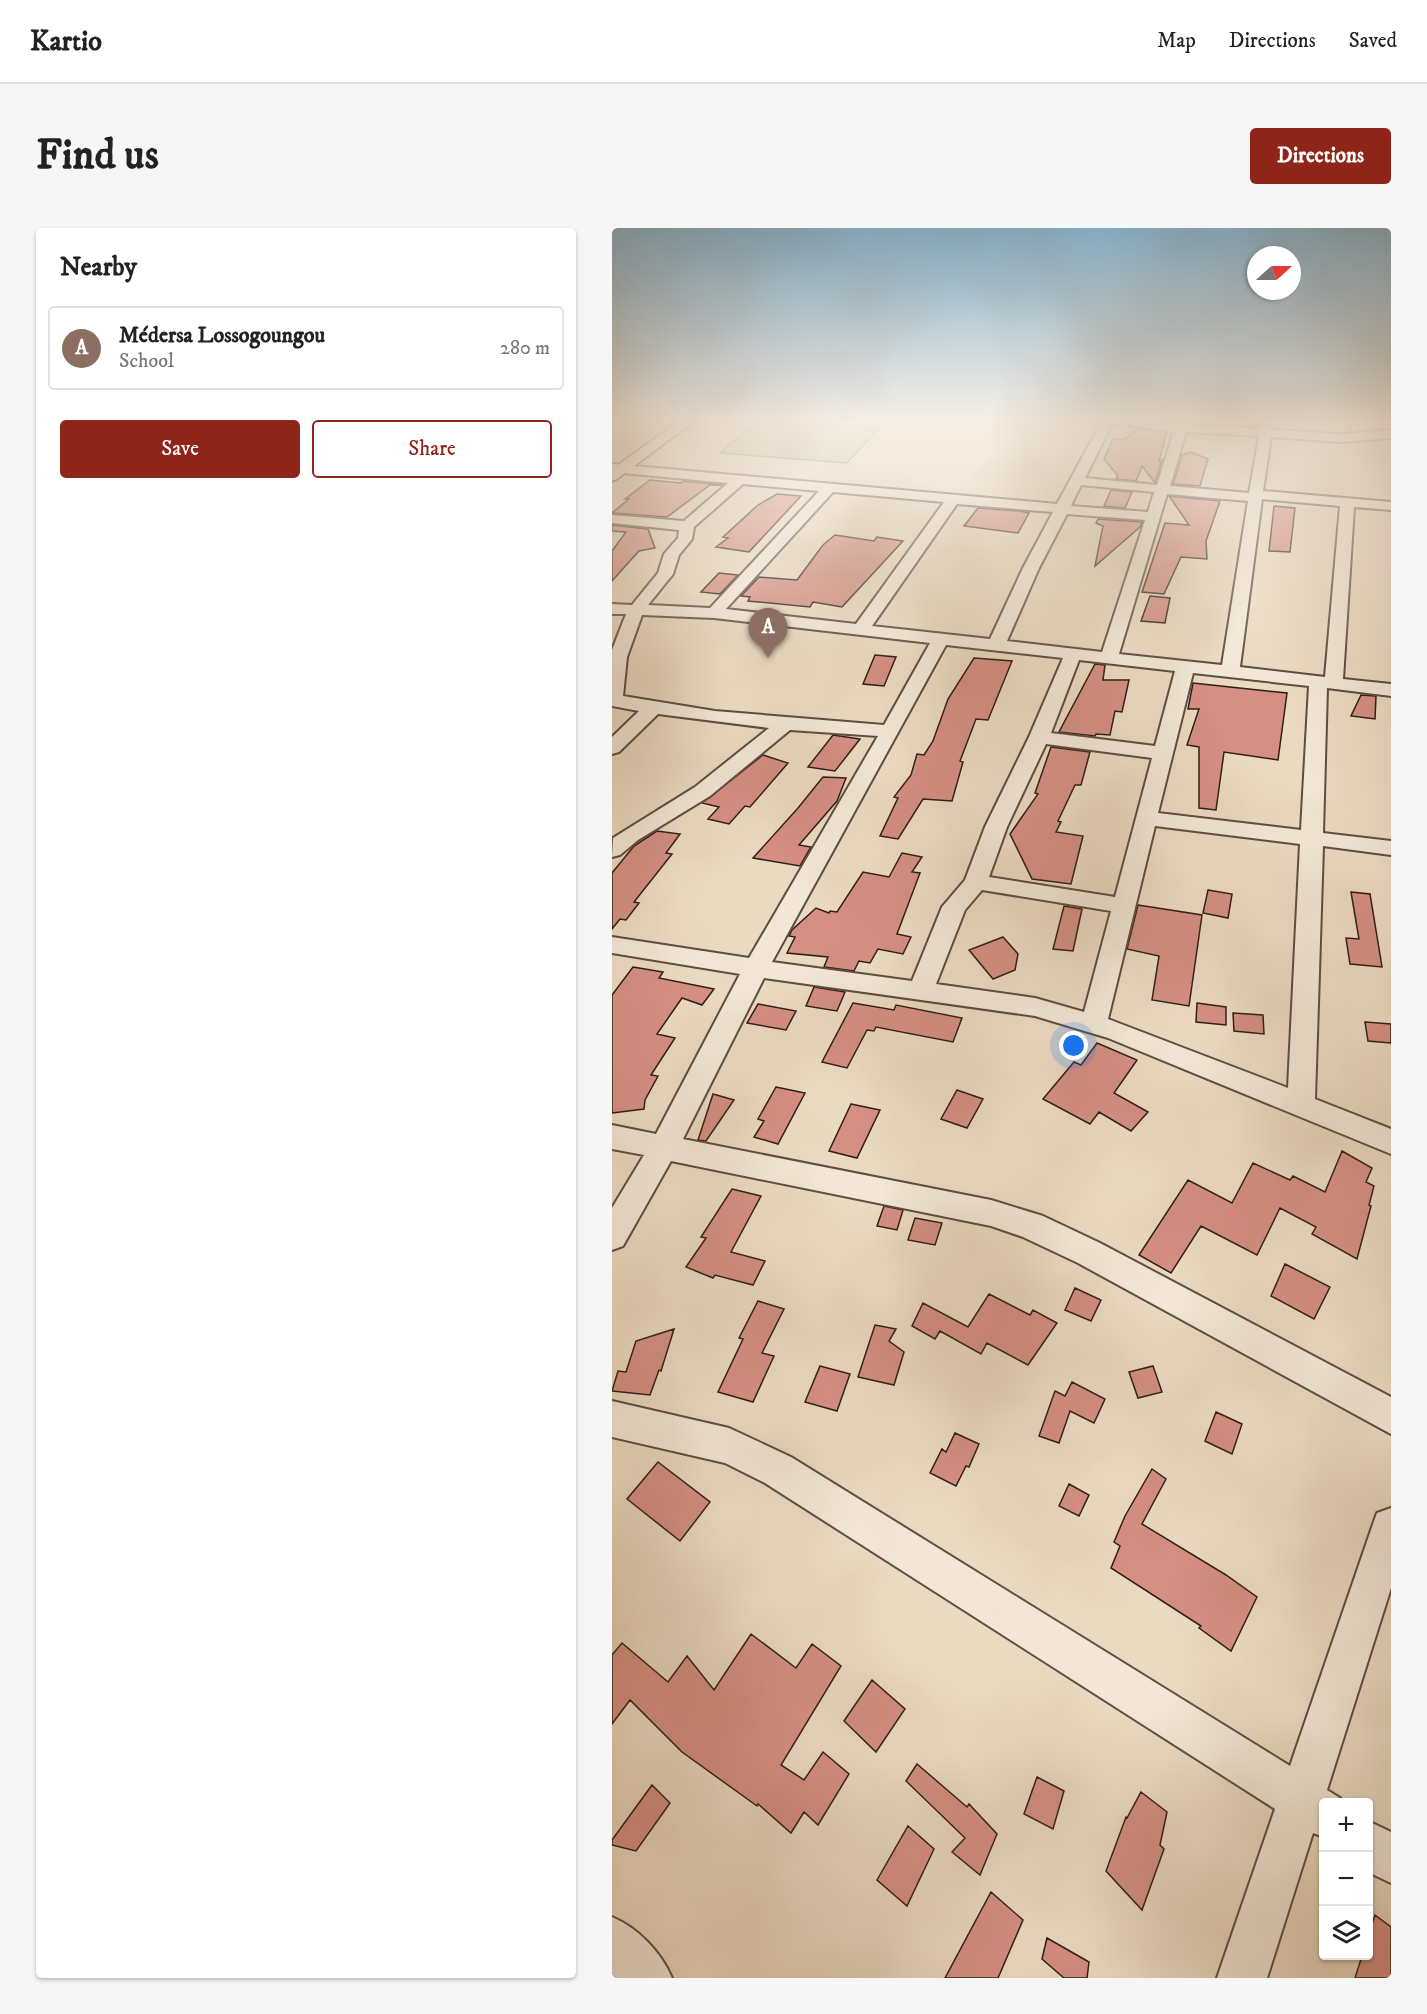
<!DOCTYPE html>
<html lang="en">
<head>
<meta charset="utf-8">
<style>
  body { margin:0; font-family:"IM FELL DW Pica",serif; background:#f6f6f6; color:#222 }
  .controls { position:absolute; right:18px; bottom:18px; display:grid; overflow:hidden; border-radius:6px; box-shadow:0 2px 4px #0004 }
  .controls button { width:54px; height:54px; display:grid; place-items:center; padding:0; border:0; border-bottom:2px solid #e0e0e0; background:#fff; color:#222; font:30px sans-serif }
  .compass { position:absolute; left:635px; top:18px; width:54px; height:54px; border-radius:50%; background:#fff; box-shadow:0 2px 4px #0004; rotate:69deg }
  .you { position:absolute; left:462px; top:818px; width:21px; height:21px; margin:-15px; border:4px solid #fff; border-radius:50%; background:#1a73e8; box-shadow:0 0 0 9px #1a73e833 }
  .badge { display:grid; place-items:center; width:39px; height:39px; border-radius:50%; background:#8f2418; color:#fff; font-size:20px; font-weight:700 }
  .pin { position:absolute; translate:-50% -50px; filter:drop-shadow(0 2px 3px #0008) }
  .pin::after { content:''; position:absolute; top:32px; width:21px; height:18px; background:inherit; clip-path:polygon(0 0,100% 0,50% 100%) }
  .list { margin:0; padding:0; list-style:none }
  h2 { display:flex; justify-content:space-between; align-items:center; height:78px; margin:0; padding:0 24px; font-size:26px }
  h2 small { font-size:20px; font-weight:400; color:#767676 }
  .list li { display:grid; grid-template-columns:39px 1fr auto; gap:18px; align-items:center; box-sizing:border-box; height:84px; margin:0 12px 12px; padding:0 12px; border:2px solid #e0e0e0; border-radius:6px }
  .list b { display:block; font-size:22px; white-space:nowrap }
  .list p { margin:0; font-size:20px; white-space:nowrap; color:#767676 }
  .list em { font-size:20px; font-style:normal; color:#767676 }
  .actions { display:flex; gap:12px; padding:18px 24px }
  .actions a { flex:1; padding:14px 0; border:2px solid #8f2418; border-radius:6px; text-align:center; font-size:21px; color:#8f2418 }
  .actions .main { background:#8f2418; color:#fff }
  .icon { flex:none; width:33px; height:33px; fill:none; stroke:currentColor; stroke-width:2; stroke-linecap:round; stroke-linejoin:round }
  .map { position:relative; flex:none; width:779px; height:1750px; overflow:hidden; border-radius:6px }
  header { display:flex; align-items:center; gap:36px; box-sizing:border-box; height:84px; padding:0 30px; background:#fff; border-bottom:2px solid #e0e0e0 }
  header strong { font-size:28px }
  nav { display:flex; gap:33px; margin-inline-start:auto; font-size:21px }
  .intro { display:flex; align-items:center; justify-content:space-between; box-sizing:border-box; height:144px; padding:0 36px }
  h1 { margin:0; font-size:42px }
  .button { padding:15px 27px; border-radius:6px; background:#8f2418; color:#fff; font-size:21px; font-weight:700 }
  main { display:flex; gap:36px; padding:0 36px }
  aside { flex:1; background:#fff; border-radius:6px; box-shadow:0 2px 4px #0004 }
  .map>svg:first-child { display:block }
  .green { fill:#b7c093; stroke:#736f55; stroke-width:1.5 }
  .building { fill:#d58f83; stroke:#2f1e17; stroke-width:1.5 }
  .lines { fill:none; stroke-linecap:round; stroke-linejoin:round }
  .minor-casing { stroke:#5e4d42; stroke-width:4 }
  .secondary-casing { stroke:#2f1e17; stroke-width:3 }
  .minor { fill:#f2e7d7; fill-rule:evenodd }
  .secondary { fill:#f2e7d7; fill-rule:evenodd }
</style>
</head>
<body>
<header>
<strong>Kartio</strong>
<nav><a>Map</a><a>Directions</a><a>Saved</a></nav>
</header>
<div class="intro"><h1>Find us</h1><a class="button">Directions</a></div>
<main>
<aside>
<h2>Nearby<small></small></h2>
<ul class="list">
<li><span class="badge" style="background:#8d6e63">A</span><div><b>Médersa Lossogoungou</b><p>School</p></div><em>280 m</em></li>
</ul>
<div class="actions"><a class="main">Save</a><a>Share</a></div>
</aside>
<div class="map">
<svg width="779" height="1750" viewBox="0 0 779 1750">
  <rect width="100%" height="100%" fill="#ebdac2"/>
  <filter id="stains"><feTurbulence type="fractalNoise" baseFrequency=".00333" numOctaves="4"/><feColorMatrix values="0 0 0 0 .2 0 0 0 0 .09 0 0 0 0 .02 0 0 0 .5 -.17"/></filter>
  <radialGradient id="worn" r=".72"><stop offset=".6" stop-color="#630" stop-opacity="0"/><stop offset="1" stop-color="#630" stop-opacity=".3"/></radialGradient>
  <path class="green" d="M146 192 266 201 235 235 108 225Z"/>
  <path class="building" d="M526 201 555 204 547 233 550 232 543 255 530 238 524 253 504 251 506 248 492 231 501 211 512 212Z
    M579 224 596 231 588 258 561 256 570 227Z
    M38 252 69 255 71 253 111 257H98L55 289 0 285 17 271H13Z
    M499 262 520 264 513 280 492 278Z
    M165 266 189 268 137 324 104 319 116 310 111 309 146 277Z
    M557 268 608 273 594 313 595 331 569 329 552 366 530 364 553 295 577 297Z
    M662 278 683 280 678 324 657 323Z
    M366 280 407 283 417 285 406 305 352 298Z
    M486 291 530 294 528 299 483 338 491 298 484 295Z
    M0 297 36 301 43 320 27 323 0 353V323L14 304 0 303Z
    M223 307 262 313 265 309 291 313 230 379 201 374 198 379 136 373 138 369 129 368 147 349 185 352 211 317Z
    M107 345 126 347 108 366 89 364Z
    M538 368 558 370 553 395 529 393Z
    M263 427 284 429 272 458 251 456Z
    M362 430 400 433 376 492 364 491 348 533 351 534 340 573 311 571 286 611 268 608 286 570 282 569 299 547 305 526 312 527 321 513 336 471Z
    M483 436 493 437 491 452H517L510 484 503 483 498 507 484 506 483 508 447 504Z
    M581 455 675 465 666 532 612 524 604 582 587 580V519L575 517 587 481H576Z
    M749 467 764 468 763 491 739 488Z
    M221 507 248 511 223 543 196 539Z
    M439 519 478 524 469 557H463L446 593 449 594 444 604 471 608 459 656 420 651 398 606 426 566 423 565Z
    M151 527 176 535 138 579 133 578 117 596 96 591 107 579 90 575Z
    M211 549 234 550 225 573 187 617 199 619 188 638 141 630 186 580Z
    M45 603 68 606 54 625 60 626 22 674 27 675 14 692 8 691 0 701V645L22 618Z
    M290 625 310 629 300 644 308 645 285 706 299 709 291 726 266 721 258 735 247 733 242 743 212 739 216 729 175 725 183 709 177 708 180 702 204 680 217 685 218 683 225 684 251 644 277 649Z
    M596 662 620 666 616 690 591 685Z
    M739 664 758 666 770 739 738 736 734 710 747 711Z
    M526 677 590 687 577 778 540 772 547 728 515 721Z
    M452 678 470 681 461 723 441 721Z
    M391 709 406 726 403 742 381 751 357 722Z
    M21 739 51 744 47 750 102 761 90 777 70 770 45 806 63 810 39 847 46 848 33 872 32 881 0 885V767Z
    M202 759 233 764 225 783 194 778Z
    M241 775 282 782 284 777 350 790 341 814 264 799 262 803 255 802 235 840 210 834Z
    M585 775 614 779V797L584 794Z
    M146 776 184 783 174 802 135 795Z
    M621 785 651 787 652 806 622 803Z
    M753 794 779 796V815L756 813Z
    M485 815 525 832 502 865 536 884 519 903 487 884 478 896 431 871 462 834 469 837Z
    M164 859 193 865 166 916 142 909 152 893 146 891Z
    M345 862 371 871 355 900 329 891Z
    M101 866 122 872 94 913 86 912Z
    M239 876 268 882 245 930 217 923Z
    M730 923 760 940 754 954 762 958 757 977 759 978 745 1031 700 1006 704 999 668 980 645 1027 589 998 559 1045 527 1027 576 952 620 975 641 935 678 952 681 948 713 964Z
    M120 961 149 968 119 1024 153 1033 141 1057 103 1047 101 1050 74 1039 94 1010 89 1009Z
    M272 978 291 982 285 1002 265 998Z
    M303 990 330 995 323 1017 296 1012Z
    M673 1036 718 1059 702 1091 659 1068Z
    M463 1060 489 1072 479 1093 453 1082Z
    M377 1066 418 1087 421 1082 445 1095 416 1137 375 1115 369 1126 328 1103 323 1111 300 1098 311 1075 356 1099Z
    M146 1073 172 1081 150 1125 162 1128 141 1174 106 1164 131 1111 127 1110Z
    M263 1097 284 1101 277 1113 292 1124 282 1157 246 1149Z
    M62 1101 49 1143 47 1142 38 1167 0 1163 6 1143 14 1144 24 1113Z
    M208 1138 238 1146 225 1183 193 1174Z
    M541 1138 550 1164 526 1170 517 1144Z
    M460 1154 493 1171 482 1195 458 1183 447 1215 427 1208 443 1163 453 1168Z
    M604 1184 630 1196 620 1226 593 1213Z
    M343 1205 367 1216 357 1239 354 1238 344 1258 318 1245 330 1221 334 1224Z
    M46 1234 98 1274 68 1313 15 1271Z
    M540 1241 554 1251 530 1296 614 1347 645 1369 619 1423 587 1400 589 1398 499 1340 508 1318 502 1314 513 1288Z
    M457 1256 477 1267 467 1288 447 1278Z
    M139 1406 184 1440 200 1416 229 1438 169 1537 192 1552 211 1524 237 1546 206 1597 192 1584 179 1605 146 1576 145 1578 70 1524 18 1472 0 1496V1427L10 1415 56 1454 75 1428 102 1462Z
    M260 1452 293 1481 264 1524 232 1493Z
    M305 1536 355 1579 357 1576 385 1606 368 1647 340 1624 353 1610 294 1553Z
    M425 1549 452 1563 441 1601 412 1586Z
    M40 1557 58 1575 24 1623 0 1617V1612Z
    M529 1564 555 1584 548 1617 552 1621 530 1682 494 1643 514 1589 515 1590Z
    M296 1598 322 1621 295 1678 265 1652Z
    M379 1664 411 1692 386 1750H333Z
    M763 1687 779 1699V1750H743L750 1728H756V1708Z
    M435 1710 477 1734 475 1750H452L430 1731Z"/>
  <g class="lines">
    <g class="minor-casing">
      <path id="minor" d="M482 191H513L562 196 561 191H573L574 196 649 201 652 191H664L660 202 730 206 779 202V210L730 214 659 209 651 263 779 274V282L742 279 731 451 779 456V468L715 460 711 605 779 613V627L711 618 703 871 779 901V926L496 810 423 788 152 750 71 911 379 972 431 988 488 1015 779 1169V1206L466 1035 411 1009 379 998 59 933 11 1018 0 1022V980L32 927 0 921V897L44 906 128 746 0 725V709L137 730 266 508 178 502 98 568 26 612 8 627 0 629 1 610 83 559 157 500 46 486 7 524 0 526V509L27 483 0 478V422L14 386H0V376L20 377 46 345 52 326 66 310 67 302 0 295V287L72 293 116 255 0 244V236L445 276 489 195ZM500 196 562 203 545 257 473 250ZM574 204 647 208 637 265 558 258ZM131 256 207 263 98 380 36 377 61 346 67 327 80 311 82 299ZM469 257 542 264 536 284 459 278ZM221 264 332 274 244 396 114 381ZM555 266 636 273 610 437 507 426ZM650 271 728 278 713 449 628 439ZM345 276 441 284 411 340 378 411 260 398ZM455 286 533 292 490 424 395 413 427 340ZM30 387 102 390 318 415 272 497 103 483 11 468 15 429ZM334 417 451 430 417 509 373 599 353 652 330 679 300 753 160 734ZM467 432 563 443 543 518 439 505ZM581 445 697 458 689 602 546 585ZM434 516 540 530 503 669 377 649 395 599ZM543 598 688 616 676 860 496 791ZM370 662 499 683 472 784 423 770 324 756 353 682Z
        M0 1173 117 1200 179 1229 678 1538 760 1299 765 1285 779 1280V1360L715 1562 728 1570 730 1574H712V1609L701 1605 655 1750H605L663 1581 153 1255 113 1235 0 1209Z
        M756 1593 779 1604V1655L756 1644Z
        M0 1689C26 1700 49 1724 60 1750H0Z"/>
    </g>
    <g class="secondary-casing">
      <path id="secondary" d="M70 191H85L5 251 0 253V241Z"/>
    </g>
    <use href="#minor" class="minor"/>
    <use href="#secondary" class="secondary"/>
  </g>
  <linearGradient id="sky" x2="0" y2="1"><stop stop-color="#88b6d4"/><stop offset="0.44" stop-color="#f6eee4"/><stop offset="1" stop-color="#f6eee4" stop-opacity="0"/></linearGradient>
  <rect width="779" height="436" fill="url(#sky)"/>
  <rect width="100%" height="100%" filter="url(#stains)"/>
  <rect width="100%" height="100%" fill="url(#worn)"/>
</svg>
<div class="controls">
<button>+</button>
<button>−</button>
<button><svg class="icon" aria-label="layers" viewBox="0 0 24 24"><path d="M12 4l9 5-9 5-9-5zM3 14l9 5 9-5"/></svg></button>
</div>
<svg class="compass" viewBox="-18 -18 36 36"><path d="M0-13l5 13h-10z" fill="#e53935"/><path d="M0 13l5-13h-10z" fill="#767676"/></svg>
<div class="you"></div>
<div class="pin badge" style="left:156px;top:430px;background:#8d6e63">A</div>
</div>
</main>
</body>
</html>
